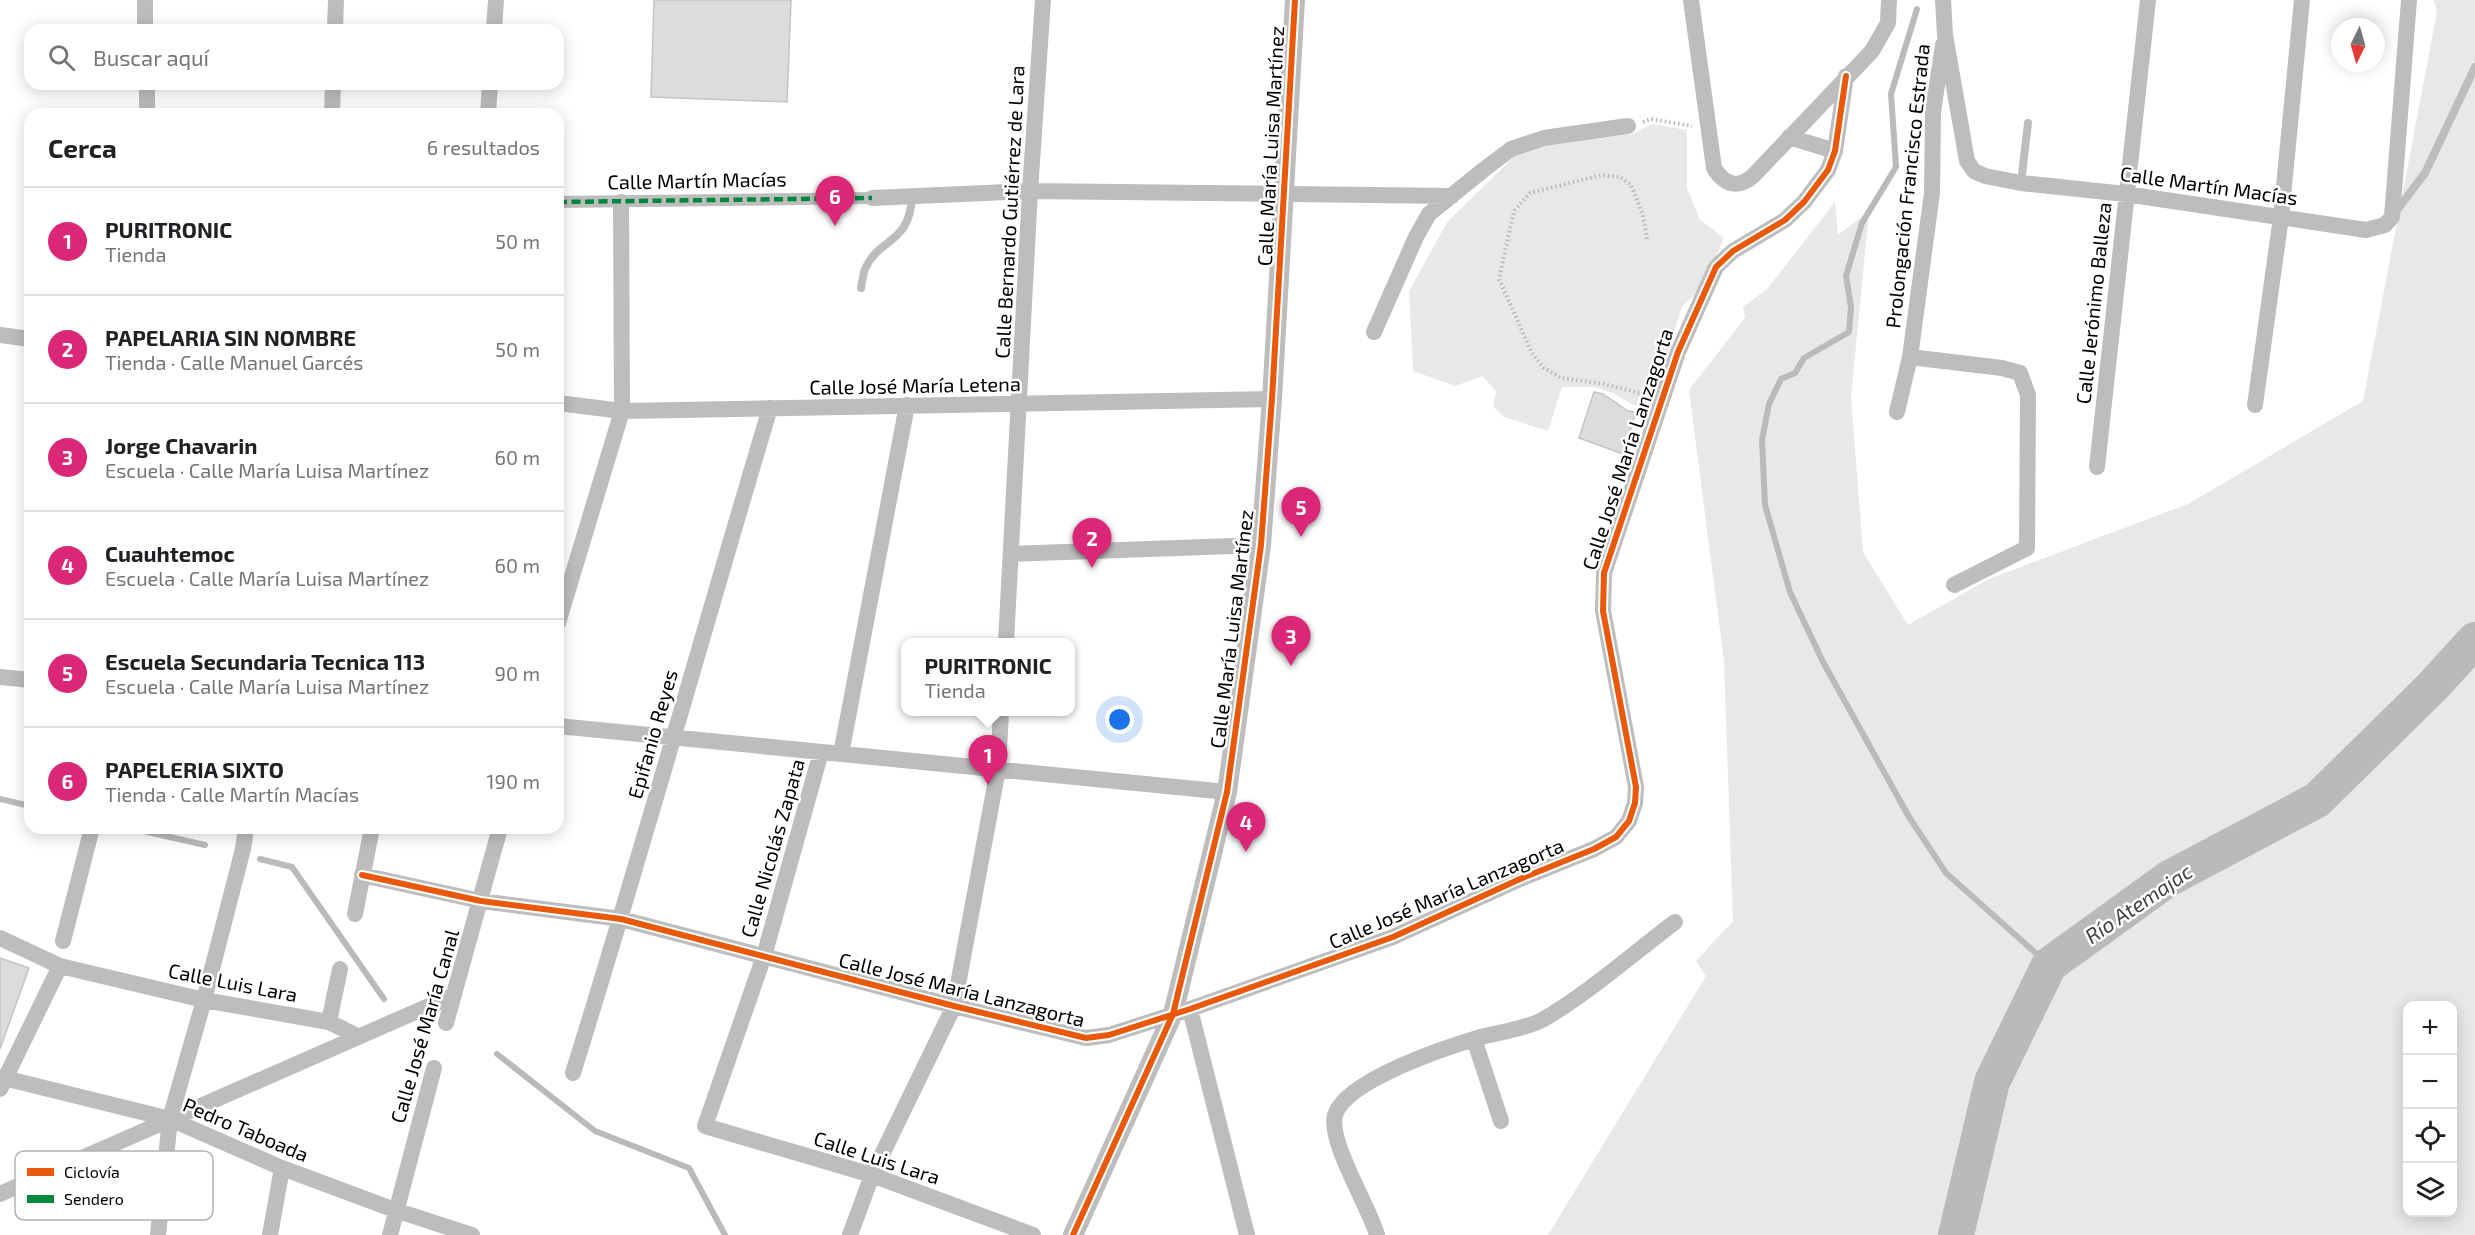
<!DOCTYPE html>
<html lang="es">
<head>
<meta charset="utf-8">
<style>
  body { margin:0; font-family:"Exo 2",sans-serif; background:#f2f2f2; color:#202124 }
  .controls { position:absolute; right:18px; bottom:18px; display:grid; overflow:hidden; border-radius:12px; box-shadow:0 3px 15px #0003 }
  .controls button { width:54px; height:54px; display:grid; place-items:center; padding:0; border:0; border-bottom:2px solid #e0e0e0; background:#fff; color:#202124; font:30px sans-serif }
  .compass { position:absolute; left:2331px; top:18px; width:54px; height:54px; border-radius:50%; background:#fff; box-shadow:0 3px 15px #0003; rotate:185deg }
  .you { position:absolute; left:1120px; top:720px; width:21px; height:21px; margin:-15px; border:4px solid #fff; border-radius:50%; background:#1a73e8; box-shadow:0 0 0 9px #1a73e833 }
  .badge { display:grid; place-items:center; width:39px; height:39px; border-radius:50%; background:#db2777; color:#fff; font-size:20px; font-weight:700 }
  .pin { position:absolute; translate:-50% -50px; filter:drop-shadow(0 2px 3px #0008) }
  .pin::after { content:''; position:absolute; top:32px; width:21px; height:18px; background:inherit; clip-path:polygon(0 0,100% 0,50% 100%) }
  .popup { position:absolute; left:901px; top:638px; width:174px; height:78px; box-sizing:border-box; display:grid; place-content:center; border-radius:12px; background:#fff; filter:drop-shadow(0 2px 4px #0005); font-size:20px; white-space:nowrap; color:#757577 }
  .popup b { font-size:22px; color:#202124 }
  .popup::after { content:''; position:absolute; left:50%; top:100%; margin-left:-12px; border:12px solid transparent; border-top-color:#fff }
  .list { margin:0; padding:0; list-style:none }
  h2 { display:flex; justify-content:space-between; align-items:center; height:78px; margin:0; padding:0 24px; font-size:26px }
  h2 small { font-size:20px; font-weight:400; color:#757577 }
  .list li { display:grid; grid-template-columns:39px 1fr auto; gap:18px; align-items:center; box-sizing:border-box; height:108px; padding:0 24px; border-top:2px solid #e0e0e0 }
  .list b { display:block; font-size:22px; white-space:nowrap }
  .list p { margin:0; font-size:20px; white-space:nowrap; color:#757577 }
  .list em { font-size:20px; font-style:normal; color:#757577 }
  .icon { flex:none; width:33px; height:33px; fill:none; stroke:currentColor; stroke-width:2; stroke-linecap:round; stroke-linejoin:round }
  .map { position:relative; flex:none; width:2475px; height:1235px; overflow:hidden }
  .search { position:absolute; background:#fff; box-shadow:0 3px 15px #0003; left:24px; top:24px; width:540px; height:66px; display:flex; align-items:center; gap:15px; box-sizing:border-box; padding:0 21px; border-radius:18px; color:#757577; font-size:22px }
  .panel { position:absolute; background:#fff; box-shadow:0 3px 15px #0003; left:24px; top:108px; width:540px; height:726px; border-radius:18px }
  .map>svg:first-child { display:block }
  .green { fill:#e8e8e8; fill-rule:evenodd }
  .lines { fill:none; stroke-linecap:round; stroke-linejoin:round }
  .stream { stroke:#bababa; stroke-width:6 }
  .river { stroke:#bababa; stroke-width:36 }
  .building { fill:#dcdcdc; stroke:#c4c4c4; stroke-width:1.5 }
  .path { stroke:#b8b8b8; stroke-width:4; stroke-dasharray:1.5 3; stroke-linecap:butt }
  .service { stroke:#bdbdbd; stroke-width:8 }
  .pedestrian { stroke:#bdbdbd; stroke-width:12 }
  .minor { stroke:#bdbdbd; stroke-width:16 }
  .tertiary { stroke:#bdbdbd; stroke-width:20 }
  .quiet { stroke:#00873e; stroke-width:4.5; stroke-dasharray:9 4.5; stroke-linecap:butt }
  .cycleway-casing { stroke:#fff; stroke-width:10 }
  .cycleway { stroke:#e8590c; stroke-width:6 }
  .labels { text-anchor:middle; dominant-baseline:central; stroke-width:5; stroke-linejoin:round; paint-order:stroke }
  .street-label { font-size:20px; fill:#000; stroke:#fff }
  .water-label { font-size:21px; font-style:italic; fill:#3e3e3e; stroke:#fff }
  .key { fill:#fff; stroke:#b2b2b2; stroke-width:1.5 }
  .key-label { font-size:16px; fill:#000 }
</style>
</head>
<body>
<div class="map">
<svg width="2475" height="1235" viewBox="0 0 2475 1235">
  <rect width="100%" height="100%" fill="#fff"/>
  <path class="green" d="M2434 0H2475V1235H1548L1706 976 1696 961 1733 921 1724 661 1689 390 1745 318 1743 307 1767 289 1835 202 1838 235 1869 211 1851 397 1863 552 1908 625 1989 579 2188 504 2363 401 2437 12ZM2408 1006H2452V1212H2408Z
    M1652 124 1687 130V188L1700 220 1724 238 1701 290 1682 306 1652 406 1633 405 1613 393 1594 387H1562L1548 431 1504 417 1493 406 1496 392 1483 376 1455 386 1413 371 1409 291 1448 221 1522 149 1633 134Z"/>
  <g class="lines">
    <path class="stream" d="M1917 9 1891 94 1896 167 1862 223 1846 276 1851 307 1849 332 1804 358 1795 373 1781 379 1769 404 1762 440 1765 505 1790 592 1823 662 1909 817 1946 873 2049 965
      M0 799 30 806
      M130 828 205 845
      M260 859 292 867 384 999
      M497 1054 595 1131 689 1168 725 1235"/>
    <path class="river" d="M1956 1235 1992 1082 2049 965 2168 879 2317 800 2432 687 2475 640"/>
  </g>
  <path class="building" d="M654 0H791L787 102 651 97Z
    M1594 392 1603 394 1628 411 1636 412 1623 454 1579 438Z
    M0 958 29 968 0 1049Z"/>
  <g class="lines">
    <path class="path" d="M1643 122 1651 119 1692 126
      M1647 239 1643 215 1631 185 1620 177 1602 175 1530 193 1514 211 1499 279 1532 353 1544 368 1561 378 1604 384 1647 395"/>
    <path class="service" d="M2021 183 2028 123
      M2394 214 2425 173 2475 67
      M861 288C862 282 863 275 865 269 879 237 910 245 912 196"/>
    <path class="pedestrian" d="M558 202 872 198"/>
    <path class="minor" d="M145 0V30
      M1691 0 1714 168C1725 186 1739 189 1754 175L1872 51 1888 23 1889 0
      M1943 0 1945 35 1967 161 1974 171 1985 176 2021 183 2126 194 2366 230 2385 225 2392 217 2409 0
      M335 30 336 0
      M494 30 496 0
      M147 84V114
      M332 114 333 84
      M488 114 490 84
      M1789 137 1835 151
      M872 198 1030 191 1452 196
      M1374 332 1416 237 1429 214 1482 171 1511 149 1544 138 1628 126
      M0 335 30 339
      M1910 357 2002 368 2020 373 2028 395 2027 548 1954 585
      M558 403 622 411 1272 399
      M2255 405 2281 217 2302 0
      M1897 412 1910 357 1932 193 1933 112 1943 45
      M2097 467 2148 0
      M1011 554 1261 545
      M558 623 622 411 621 202
      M1006 642 1030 191 1043 0
      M0 677 30 680
      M558 726 1227 792
      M821 752 764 956 705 1126 872 1175 1033 1235
      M841 754 907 405
      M362 875 481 901 621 919 954 1006 1086 1038 1109 1035 1190 1009 1393 937 1520 879 1594 849 1616 837 1629 821 1635 803 1636 787 1603 611 1604 573 1678 352 1716 267 1733 251 1785 220 1804 202 1828 170 1835 151 1846 76
      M355 914 372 828
      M0 938 60 966 204 1000 329 1022 359 1037
      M63 941 92 828
      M1190 1009 1247 1235
      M329 1022 340 969
      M446 1023 500 828
      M1474 1039 1501 1121
      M573 1073C642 852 704 629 770 408
      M0 1077 170 1119 282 1168 395 1210 472 1235
      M0 1089 60 966
      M0 1194 454 995
      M158 1235 170 1119 204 1000 243 849 246 828
      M270 1235 282 1168
      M390 1235 434 1068
      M850 1235 872 1175 954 1006 998 769 1001 712
      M1377 1235C1369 1206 1328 1142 1335 1115 1346 1080 1447 1047 1481 1037 1500 1032 1525 1029 1542 1020 1586 995 1634 953 1675 922"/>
    <path class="tertiary" d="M1073 1235 1173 1014 1227 792 1261 545 1272 399 1295 0"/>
    <path class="quiet" d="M558 202 872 198"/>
    <g class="cycleway-casing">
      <path id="cycleway" d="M362 875 481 901 621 919 954 1006 1086 1038 1109 1035 1190 1009 1393 937 1520 879 1594 849 1616 837 1629 821 1635 803 1636 787 1603 611 1604 573 1678 352 1716 267 1733 251 1785 220 1804 202 1828 170 1835 151 1846 76
        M1073 1235 1173 1014 1227 792 1261 545 1272 399 1295 0"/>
    </g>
    <use href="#cycleway" class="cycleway"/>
  </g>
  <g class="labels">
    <g class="street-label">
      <text transform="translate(1270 146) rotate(-87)">Calle María Luisa Martínez</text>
      <text transform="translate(697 180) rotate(-1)">Calle Martín Macías</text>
      <text transform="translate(2209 185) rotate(8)">Calle Martín Macías</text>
      <text transform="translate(1907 186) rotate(-84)">Prolongación Francisco Estrada</text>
      <text transform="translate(1009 212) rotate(-87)">Calle Bernardo Gutiérrez de Lara</text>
      <text transform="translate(2093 303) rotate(-84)">Calle Jerónimo Balleza</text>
      <text transform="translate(915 385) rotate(-1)">Calle José María Letena</text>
      <text transform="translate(1627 449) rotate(-72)">Calle José María Lanzagorta</text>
      <text transform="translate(1231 629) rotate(-83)">Calle María Luisa Martínez</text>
      <text transform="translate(652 734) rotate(-74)">Epifanio Reyes</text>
      <text transform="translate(772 848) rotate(-74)">Calle Nicolás Zapata</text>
      <text transform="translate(1446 893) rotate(-23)">Calle José María Lanzagorta</text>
      <text transform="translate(233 982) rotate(11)">Calle Luis Lara</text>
      <text transform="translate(962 989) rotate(14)">Calle José María Lanzagorta</text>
      <text transform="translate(424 1026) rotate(-74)">Calle José María Canal</text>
      <text transform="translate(246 1129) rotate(23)">Pedro Taboada</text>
      <text transform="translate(877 1157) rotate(18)">Calle Luis Lara</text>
    </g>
    <g class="water-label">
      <text transform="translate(2138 903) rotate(-34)">Río Atemajac</text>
    </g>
  </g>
  <rect x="15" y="1151" width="198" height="69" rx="9" class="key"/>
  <rect x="27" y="1168" width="27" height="8" fill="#e8590c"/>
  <rect x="27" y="1195" width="27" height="8" fill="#00873e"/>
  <g class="key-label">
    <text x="64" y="1178">Ciclovía</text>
    <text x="64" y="1205">Sendero</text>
  </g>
</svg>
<div class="controls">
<button>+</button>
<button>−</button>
<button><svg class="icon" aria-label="locate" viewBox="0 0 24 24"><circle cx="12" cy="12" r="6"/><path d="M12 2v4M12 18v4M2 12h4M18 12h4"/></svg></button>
<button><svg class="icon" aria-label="layers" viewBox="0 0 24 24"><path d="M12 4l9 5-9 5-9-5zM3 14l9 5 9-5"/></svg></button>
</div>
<svg class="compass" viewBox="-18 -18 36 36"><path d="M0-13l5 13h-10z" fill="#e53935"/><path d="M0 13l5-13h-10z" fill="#757577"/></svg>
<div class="you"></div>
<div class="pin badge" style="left:988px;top:785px">1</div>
<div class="popup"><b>PURITRONIC</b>Tienda</div>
<div class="pin badge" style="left:1092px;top:568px">2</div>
<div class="pin badge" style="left:1291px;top:666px">3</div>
<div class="pin badge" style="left:1246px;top:852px">4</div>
<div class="pin badge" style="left:1301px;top:537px">5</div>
<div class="pin badge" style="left:835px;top:226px">6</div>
<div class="search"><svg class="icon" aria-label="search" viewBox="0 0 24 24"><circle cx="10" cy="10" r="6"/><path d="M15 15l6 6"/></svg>Buscar aquí</div>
<section class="panel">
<h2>Cerca<small>6 resultados</small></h2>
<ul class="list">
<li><span class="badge">1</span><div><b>PURITRONIC</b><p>Tienda</p></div><em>50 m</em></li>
<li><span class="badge">2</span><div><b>PAPELARIA SIN NOMBRE</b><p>Tienda · Calle Manuel Garcés</p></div><em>50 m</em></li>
<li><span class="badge">3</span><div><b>Jorge Chavarin</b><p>Escuela · Calle María Luisa Martínez</p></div><em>60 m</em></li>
<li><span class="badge">4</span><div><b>Cuauhtemoc</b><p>Escuela · Calle María Luisa Martínez</p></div><em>60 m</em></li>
<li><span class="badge">5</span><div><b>Escuela Secundaria Tecnica 113</b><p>Escuela · Calle María Luisa Martínez</p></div><em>90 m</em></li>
<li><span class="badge">6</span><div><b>PAPELERIA SIXTO</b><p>Tienda · Calle Martín Macías</p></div><em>190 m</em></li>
</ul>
</section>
</div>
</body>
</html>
